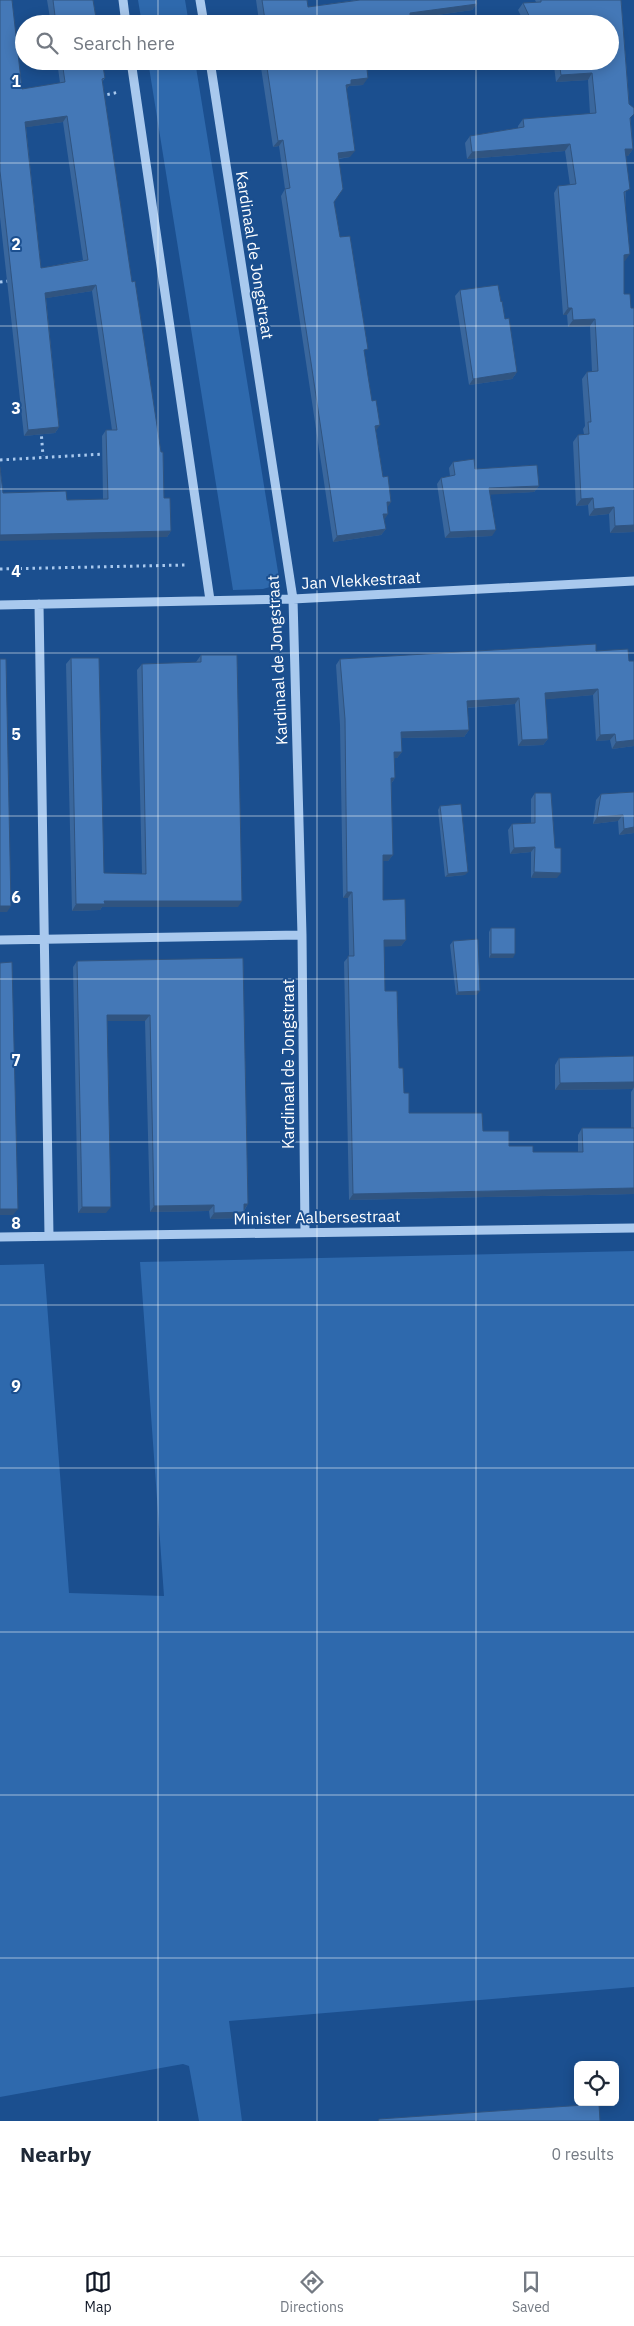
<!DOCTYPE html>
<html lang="en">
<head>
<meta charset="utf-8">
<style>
  body { margin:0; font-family:"IBM Plex Sans",sans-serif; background:#f6f6f7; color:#1f2937 }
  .controls { position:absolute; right:15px; bottom:15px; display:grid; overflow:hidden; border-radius:8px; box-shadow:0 2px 12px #0003 }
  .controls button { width:45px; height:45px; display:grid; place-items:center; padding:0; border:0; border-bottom:1px solid #e0e1e3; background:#fff; color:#1f2937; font:25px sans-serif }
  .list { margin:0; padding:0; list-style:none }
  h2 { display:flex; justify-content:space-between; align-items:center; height:65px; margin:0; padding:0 20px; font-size:21px }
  h2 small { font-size:16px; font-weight:400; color:#747a83 }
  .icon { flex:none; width:28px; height:28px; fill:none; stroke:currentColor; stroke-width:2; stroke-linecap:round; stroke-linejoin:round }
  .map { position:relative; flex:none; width:634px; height:2121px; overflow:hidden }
  .search { position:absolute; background:#fff; box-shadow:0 2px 12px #0003; left:15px; right:15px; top:15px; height:55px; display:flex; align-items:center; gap:12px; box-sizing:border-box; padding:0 18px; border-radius:28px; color:#747a83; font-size:19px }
  .sheet { height:135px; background:#fff }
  nav { display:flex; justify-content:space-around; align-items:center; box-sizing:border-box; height:70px; border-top:1px solid #e0e1e3; background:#fff; font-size:14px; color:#747a83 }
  nav a { display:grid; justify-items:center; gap:2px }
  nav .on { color:#111827 }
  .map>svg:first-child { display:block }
  .green { fill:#2e69ad }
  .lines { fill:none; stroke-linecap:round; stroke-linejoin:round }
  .path { stroke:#a9c9ee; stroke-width:3; stroke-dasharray:2.5 4; stroke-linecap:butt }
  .minor { stroke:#a9c9ee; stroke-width:9 }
  .wall { fill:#3a679d; fill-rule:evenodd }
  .shaded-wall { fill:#305480 }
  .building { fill:#4478b7; stroke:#305480; fill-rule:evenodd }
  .grid { fill:none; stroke:#fff; stroke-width:1; stroke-opacity:0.55 }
  .labels { text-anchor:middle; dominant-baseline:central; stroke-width:4; stroke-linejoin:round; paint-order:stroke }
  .street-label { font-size:16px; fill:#fff; stroke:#1b4f8f }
  .grid-label { font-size:16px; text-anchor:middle; font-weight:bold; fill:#fff; stroke:#1b4f8f; stroke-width:4; stroke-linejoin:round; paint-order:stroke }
</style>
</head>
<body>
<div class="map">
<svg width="634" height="2121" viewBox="0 0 634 2121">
  <rect width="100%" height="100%" fill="#1b4f8f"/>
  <path class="green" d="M138 0H185L189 24H142Z
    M148 61H195L280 584 263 589 233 590Z
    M634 1251V1987L229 2021 242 2121H199L189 2066 183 2064 0 2097V1265L44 1264 69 1593 164 1596 140 1262Z"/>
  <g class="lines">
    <path class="path" d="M101 96 119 92
      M0 282 9 281
      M41 430 43 456
      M0 460 104 454
      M0 569 186 565"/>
    <path class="minor" d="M123 0 126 24
      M200 0 204 24
      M131 61 210 600
      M210 61 293 599 302 935 305 1232
      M39 604 49 1236
      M0 605 293 599 634 581
      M0 940 302 935
      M0 1237 634 1228"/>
  </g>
  <path class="wall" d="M0 0 22 89 60 83 57 61H102L105 78 102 82 164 498 171 531 167 537 3 493 67 500 103 499 102 436 106 430H112L92 291 46 298 59 427 55 433 24 436 0 217ZM63 122 83 260 41 268 26 127Z
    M47 0H93L97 24H51Z
    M256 0H307L308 7 357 0H476L477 4 472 10 409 19 405 24H257L259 21Z
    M535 0H621L633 149 628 156H626L625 261H624V294L631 308H634V532L610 533 609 514 589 516 588 505 576 506 573 442 578 435 584 434 583 429 585 426 582 379 587 372H592L590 326 568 327 567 315H563L554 193 558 186 570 185 565 151 467 159 465 143 470 136 518 128V126L523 119 590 114 588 80 556 82 554 66 546 67 543 61H610V24H525L518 10 523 3 536 2Z
    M260 61H366L363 85 349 86 346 90 350 157 339 159 334 202 340 237 364 354 383 477 391 502 387 507 388 514 384 519 386 529 381 535 333 542 281 196 285 189 279 146 273 147Z
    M460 290 501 302 517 372 512 379 469 385 455 296Z
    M453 462 475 469 539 486 534 492 490 494 492 536 445 538 437 484 441 478 450 476 449 468Z
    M596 651 634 746 612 749 610 740 596 741 593 695 545 699 548 739 543 745 518 746 515 704 467 708 469 730 464 737 401 738 402 752 397 758H394L395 778 391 784 393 855 388 861H383V900L406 940 401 946H384L385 991 404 1093 409 1113 483 1131 509 1146 533 1152H578V1135L582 1128H631V1092L633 1089 555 1090V1065L559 1058 634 1056V1194L349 1200 344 962 349 956 348 898H343L340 725 336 665 340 659Z
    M201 655 238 907H102L100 910 72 911 66 664 71 658 104 873 142 874 137 670 142 664 196 662Z
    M634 792V833L619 835 618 821 593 824 596 800 601 794Z
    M535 793 557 878H531V852L510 854 508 830 512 824 531 823V799Z
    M440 806 465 875 445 877 438 810Z
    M491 928 513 958H489V932Z
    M453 941 477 995H456L450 945Z
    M243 958 248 1204 240 1218 210 1219 209 1211 150 1212 145 1021H107L106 1213H78L73 967 77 961Z"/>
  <path class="shaded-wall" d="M477 4 472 10 409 19 406 24H361L410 13Z
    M550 61H558L554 66 546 67Z
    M592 73 588 80 556 82 561 75Z
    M368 78 363 85 349 86 346 90V85L351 80Z
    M67 116 63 122 21 128 25 122Z
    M283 140 279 146 273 147 278 141Z
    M570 144 565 151 467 159 472 152Z
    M625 149H633L628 156H620Z
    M355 151 350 157 333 159 338 153Z
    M630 254 625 261 619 262 624 255Z
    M96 285 92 291 41 299 45 293Z
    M568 308H572L567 315H563Z
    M595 319 590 326 568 327 573 320Z
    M517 372 512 379 469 385 473 379Z
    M380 425 375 432V426Z
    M59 427 55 433 24 436 28 430Z
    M539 486 534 492 485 495 489 488Z
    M593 498 588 505 576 506 581 499Z
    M387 502H391L387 508Z
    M614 507 609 514 589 516 594 509Z
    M383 514H388L384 520Z
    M634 525V532L610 533 615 526Z
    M386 529 381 535 333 542 337 536Z
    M496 530 492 536 445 538 450 532Z
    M171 531 167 537 0 541V535Z
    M598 689 593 695 540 700 545 693Z
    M519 698 515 704 462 708 467 701Z
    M469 730 464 737 397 738 401 732Z
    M615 734 610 740 596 741 600 735Z
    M548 739 543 745 518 746 522 740Z
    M634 740V746L612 749 616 742Z
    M394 752H402L397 758H389Z
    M391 778H395L390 785Z
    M623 815 618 821 593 824 597 817Z
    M634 827V833L619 835 624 829Z
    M535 847 531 852 510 854 514 848Z
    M383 855H393L388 861H378Z
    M468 872 465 875 445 877 448 874Z
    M534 872 561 873 557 878H531Z
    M347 892H352L348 898H343Z
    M104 901H242L238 907H102L100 910 72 911 76 904Z
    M0 906H11L7 912H0Z
    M384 940H406L401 946 380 947Z
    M491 954H515L513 958H489Z
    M480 991 477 995H456L458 992Z
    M107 1015H150L145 1021H103Z
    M634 1082V1087L633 1089 555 1090 560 1083Z
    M634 1188V1194L349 1200 353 1194Z
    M244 1204H248L244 1210Z
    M214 1205 209 1211 150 1212 154 1206Z
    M82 1207H111L106 1213H78Z
    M0 1209H18L13 1215H0Z
    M244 1212 240 1218 210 1219 214 1213Z"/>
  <path class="building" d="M0 0H12L22 89 65 82 62 61H102L105 78 102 79 132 282 135 281 161 452H163L164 498H170L171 531 0 535V467L3 493 66 491 67 500 108 499 106 430H117L96 285 45 293 59 427 28 430 0 171ZM67 116 88 260 41 268 25 122Z
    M53 0H93L97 24H56Z
    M262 0H307L308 7 360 0H476L477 4 410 13V17L361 24H260V20H265Z
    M541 0H621L629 104 634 108V114L630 118 633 149H625L630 189 624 192 630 254 624 255V294H630L631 308H634V525L615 526 614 507 594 509 593 498 581 499 578 435 589 434 588 422H591L587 372 598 371 595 319 573 320 572 308H568L558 186 576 184 570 144 472 152 470 136 524 127 523 119 596 113 592 73 561 75 559 61H610V24H533L523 3 541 2Z
    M266 61H366L368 78 351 80V84L346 85 355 151 338 153 343 189 334 202 340 237 350 236 368 349 364 350 368 376 372 401 376 400 380 425 375 426 383 477 388 476 391 502H387L388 514H383L386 529 337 536 285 189 290 188 283 140 278 141Z
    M498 285 501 302 502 301 505 319 509 318 517 372 473 379 460 290Z
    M474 459 475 469 537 465 539 486 489 488 496 530 450 532 441 478 455 475 453 462Z
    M596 644V651L628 649 629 661H634V740L616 742 615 734 600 735 598 689 545 693 548 739 522 740 519 698 467 701 469 730 401 732 402 752H394L395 778H391L393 855H383V900L405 899 406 940H384L385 991H397L399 1068H403L404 1093H409V1113H482L483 1131H509V1146H533V1152H583L582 1128H634V1188L353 1194 348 956H354L352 892H347L345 719 340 659Z
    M201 655H237L242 901H104L105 904H76L71 658H99L104 873 146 874 142 664 201 662Z
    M0 659H6L11 906H0Z
    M634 792V827L624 829 623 815 597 817 601 794Z
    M535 793H551L555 848H561V873L534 872 535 847 514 848 512 824 535 823Z
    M461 804 468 872 448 874 440 806Z
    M491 928H515V954H491Z
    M478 939 480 991 458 992 453 941Z
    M243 958 248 1204H244V1212L214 1213V1205L154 1206 150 1015H107L111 1207H82L77 961Z
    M12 962 18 1209H0V963Z
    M634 1056V1082L560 1083 559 1058Z
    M599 2104 600 2121H378L379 2119Z"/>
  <path class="grid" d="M158 0V24M317 0V24M476 0V24M158 61V2121M317 61V2121M476 61V2121M0 163H634M0 326H634M0 489H634M0 653H634M0 816H634M0 979H634M0 1142H634M0 1305H634M0 1468H634M0 1632H634M0 1795H634M0 1958H634"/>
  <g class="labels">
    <g class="street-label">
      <text transform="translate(255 255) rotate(81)">Kardinaal de Jongstraat</text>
      <text transform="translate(361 580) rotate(-3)">Jan Vlekkestraat</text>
      <text transform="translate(277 660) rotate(-93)">Kardinaal de Jongstraat</text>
      <text transform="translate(288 1064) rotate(-90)">Kardinaal de Jongstraat</text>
      <text transform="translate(317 1217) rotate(-1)">Minister Aalbersestraat</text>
    </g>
  </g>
  <g class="grid-label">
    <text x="16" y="87">1</text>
    <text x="16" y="250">2</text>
    <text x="16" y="414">3</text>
    <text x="16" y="577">4</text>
    <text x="16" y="740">5</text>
    <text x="16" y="903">6</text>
    <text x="16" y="1066">7</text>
    <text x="16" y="1229">8</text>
    <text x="16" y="1392">9</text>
  </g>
</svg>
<div class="controls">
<button><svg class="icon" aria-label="locate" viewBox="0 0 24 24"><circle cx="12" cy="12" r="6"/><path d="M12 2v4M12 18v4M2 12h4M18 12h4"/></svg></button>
</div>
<div class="search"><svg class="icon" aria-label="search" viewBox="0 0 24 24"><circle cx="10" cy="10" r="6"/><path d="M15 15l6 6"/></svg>Search here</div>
</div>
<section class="sheet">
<h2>Nearby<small>0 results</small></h2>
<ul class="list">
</ul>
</section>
<nav>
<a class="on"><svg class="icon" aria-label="map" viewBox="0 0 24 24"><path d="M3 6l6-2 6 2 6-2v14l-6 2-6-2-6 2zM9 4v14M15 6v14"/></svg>Map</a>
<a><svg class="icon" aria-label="directions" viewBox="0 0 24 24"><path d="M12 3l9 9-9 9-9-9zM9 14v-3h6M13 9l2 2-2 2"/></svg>Directions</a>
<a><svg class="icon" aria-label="saved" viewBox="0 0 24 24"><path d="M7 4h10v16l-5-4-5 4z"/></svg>Saved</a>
</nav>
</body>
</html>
